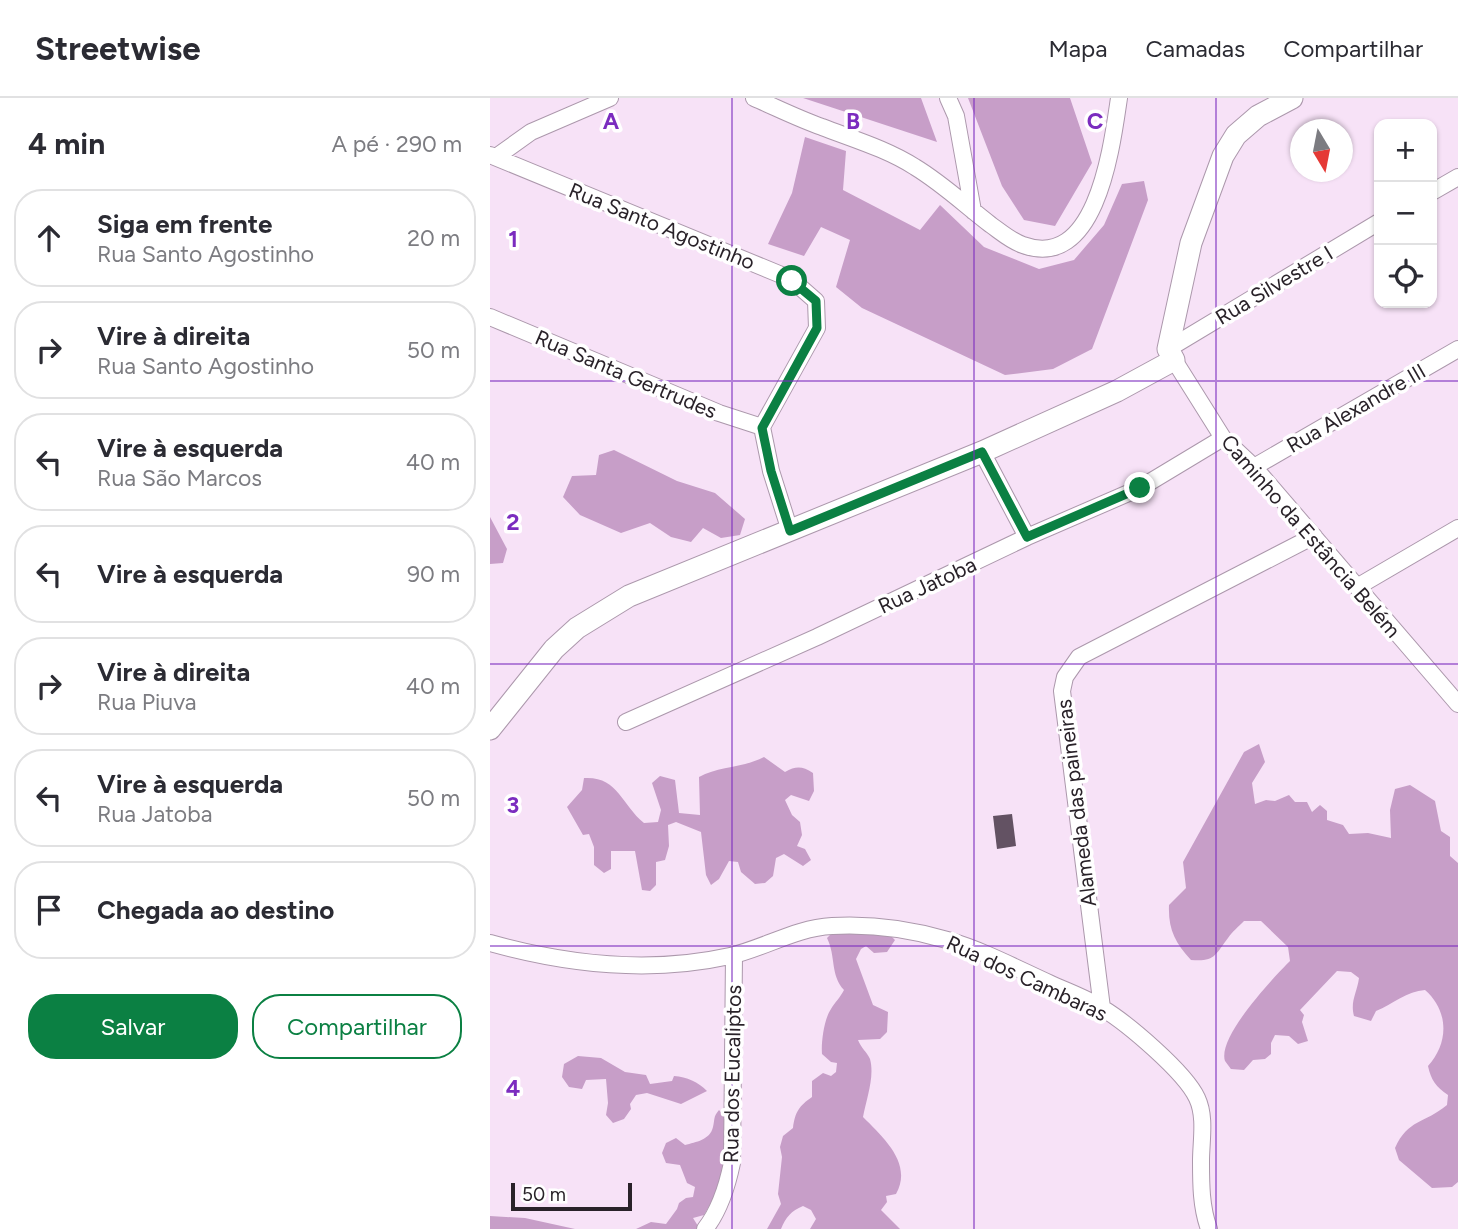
<!DOCTYPE html>
<html lang="pt">
<head>
<meta charset="utf-8">
<style>
  body { margin:0; font-family:Figtree,sans-serif; background:#f2f2f3; color:#2b2b33 }
  .controls { position:absolute; right:21px; top:21px; display:grid; overflow:hidden; border-radius:14px; box-shadow:0 2px 5px #0004 }
  .controls button { width:63px; height:63px; display:grid; place-items:center; padding:0; border:0; border-bottom:2px solid #e1e1e2; background:#fff; color:#2b2b33; font:35px sans-serif }
  .compass { position:absolute; left:800px; top:21px; width:63px; height:63px; border-radius:50%; background:#fff; box-shadow:0 2px 5px #0004; rotate:170deg }
  .scale { position:absolute; left:21px; bottom:18px; width:121px; box-sizing:border-box; padding-left:7px; border:4px solid #292229; border-top:0; font-size:19px; line-height:24px; white-space:nowrap; color:#292229; -webkit-text-stroke:5px #fff; paint-order:stroke }
  .stop { position:absolute; width:21px; height:21px; margin:-16px; border:5px solid #0b8043; border-radius:50%; background:#fff }
  .stop.end { background:#0b8043; border-color:#fff; box-shadow:0 2px 7px #0008 }
  .list { margin:0; padding:0; list-style:none }
  h2 { display:flex; justify-content:space-between; align-items:center; height:91px; margin:0; padding:0 28px; font-size:30px }
  h2 small { font-size:23px; font-weight:400; color:#7c7c81 }
  .list li { display:grid; grid-template-columns:46px 1fr auto; gap:21px; align-items:center; box-sizing:border-box; height:98px; margin:0 14px 14px; padding:0 14px; border:2px solid #e1e1e2; border-radius:28px }
  .list b { display:block; font-size:26px; white-space:nowrap }
  .list p { margin:0; font-size:23px; white-space:nowrap; color:#7c7c81 }
  .list em { font-size:23px; font-style:normal; color:#7c7c81 }
  .actions { display:flex; gap:14px; padding:21px 28px }
  .actions a { flex:1; padding:16px 0; border:2px solid #0b8043; border-radius:28px; text-align:center; font-size:24px; color:#0b8043 }
  .actions .main { background:#0b8043; color:#fff }
  .icon { flex:none; width:38px; height:38px; fill:none; stroke:currentColor; stroke-width:2; stroke-linecap:round; stroke-linejoin:round }
  .map { position:relative; flex:none; width:968px; height:1131px; overflow:hidden }
  header { display:flex; align-items:center; gap:42px; box-sizing:border-box; height:98px; padding:0 35px; background:#fff; border-bottom:2px solid #e1e1e2 }
  header strong { font-size:33px }
  nav { display:flex; gap:38px; margin-inline-start:auto; font-size:24px }
  main { display:flex }
  aside { flex:1; background:#fff }
  .map>svg:first-child { display:block }
  .forest { fill:#c79ec8 }
  .building { fill:#635263 }
  .lines { fill:none; stroke-linecap:round; stroke-linejoin:round }
  .street-casing { stroke:#ac98ac; stroke-width:18 }
  .secondary-casing { stroke:#ac98ac; stroke-width:23 }
  .street { stroke:#fff; stroke-width:16 }
  .secondary { stroke:#fff; stroke-width:21 }
  .route { stroke:#0b8043; stroke-width:9 }
  .grid { fill:none; stroke:#7b2cbf; stroke-width:2; stroke-opacity:0.55 }
  .labels { text-anchor:middle; dominant-baseline:central; stroke-width:7; stroke-linejoin:round; paint-order:stroke }
  .street-label { font-size:21px; fill:#292229; stroke:#fff }
  .grid-label { font-size:23px; text-anchor:middle; font-weight:bold; fill:#7b2cbf; stroke:#fff; stroke-width:7; stroke-linejoin:round; paint-order:stroke }
</style>
</head>
<body>
<header>
<strong>Streetwise</strong>
<nav><a>Mapa</a><a>Camadas</a><a>Compartilhar</a></nav>
</header>
<main>
<aside>
<h2>4 min<small>A pé · 290 m</small></h2>
<ul class="list">
<li><svg class="icon" aria-label="ahead" viewBox="0 0 24 24"><path d="M12 20V5M6 11l6-6 6 6"/></svg><div><b>Siga em frente</b><p>Rua Santo Agostinho</p></div><em>20 m</em></li>
<li><svg class="icon" aria-label="right" viewBox="0 0 24 24"><path d="M7 20v-9h11M14 6l5 5-5 5"/></svg><div><b>Vire à direita</b><p>Rua Santo Agostinho</p></div><em>50 m</em></li>
<li><svg class="icon" aria-label="left" viewBox="0 0 24 24"><path d="M17 20v-9H6M10 6l-5 5 5 5"/></svg><div><b>Vire à esquerda</b><p>Rua São Marcos</p></div><em>40 m</em></li>
<li><svg class="icon" aria-label="left" viewBox="0 0 24 24"><path d="M17 20v-9H6M10 6l-5 5 5 5"/></svg><div><b>Vire à esquerda</b></div><em>90 m</em></li>
<li><svg class="icon" aria-label="right" viewBox="0 0 24 24"><path d="M7 20v-9h11M14 6l5 5-5 5"/></svg><div><b>Vire à direita</b><p>Rua Piuva</p></div><em>40 m</em></li>
<li><svg class="icon" aria-label="left" viewBox="0 0 24 24"><path d="M17 20v-9H6M10 6l-5 5 5 5"/></svg><div><b>Vire à esquerda</b><p>Rua Jatoba</p></div><em>50 m</em></li>
<li><svg class="icon" aria-label="arrive" viewBox="0 0 24 24"><path d="M6 21V4h12l-3 4 3 4H6"/></svg><div><b>Chegada ao destino</b></div></li>
</ul>
<div class="actions"><a class="main">Salvar</a><a>Compartilhar</a></div>
</aside>
<div class="map">
<svg width="968" height="1131" viewBox="0 0 968 1131">
  <rect width="100%" height="100%" fill="#f7e2f7"/>
  <path class="forest" d="M313 0H431L447 44Z
    M478 0H580L602 65 565 128 534 122 512 88Z
    M315 39 356 53 353 92 430 132 450 107 494 149 549 171 584 162 614 127 632 86 654 83 658 102 602 251 563 271 515 277 372 210 346 189 360 142 331 129 314 158 278 146 302 95Z
    M124 352 187 383 225 395 255 421 250 437 231 440 213 430 201 444 181 439 160 425 131 435 90 417 73 399 82 378 106 377 109 357Z
    M0 419 17 451 13 465 0 466Z
    M769 646 775 664 762 685 765 706 776 702 785 703 799 697 805 704H817L822 714 830 707 837 713V722L853 727 859 736 878 735 901 740 900 712 905 691 920 687 945 703 951 733 960 739V758L968 765V1084L962 1089 942 1090 909 1062 905 1050C918 1021 934 1026 957 1007L958 997C946 989 941 982 938 968 959 945 959 913 935 892 917 893 903 906 886 913L881 923 864 918C860 903 867 895 869 880L861 874 847 873 810 912 814 917 812 924 818 943 808 946 799 938 785 937 781 945V956L775 961 763 962 754 972 741 971C741 971 735 963 735 963 727 939 784 879 800 863L798 849 771 823H754C749 828 742 834 738 840 725 857 725 864 701 862 685 845 678 831 679 807L696 790 693 764 754 654Z
    M274 659 295 674C306 668 312 668 323 675L324 693 319 703 301 697 295 702 302 717 310 724 312 737 307 748 315 751 321 762 313 768 294 756 286 760 283 778 275 785 265 786 251 774 248 764 239 763 229 781 221 787 216 777 211 734 186 724 178 727 179 748 175 762 166 764V787L160 793 152 792 145 753H121V771L114 775 104 767V749L99 736 93 737 77 709 92 692 94 680C128 678 131 706 154 725L168 724 171 712 162 685 170 678 185 682 189 715 210 717 209 679C229 668 253 670 274 659Z
    M345 832 399 836 405 842 397 854 384 855 376 848 371 851 366 861 383 907 398 914 397 934 390 941 368 942C371 950 377 954 380 961 385 979 376 1002 373 1019 394 1040 423 1066 406 1096L396 1098 397 1104 391 1112 410 1131H320L326 1121 321 1112 313 1108C301 1113 296 1119 291 1131H277L291 1106 288 1096 292 1059 290 1049 293 1038 303 1030C305 1014 309 1008 322 999V983L333 975 341 978 346 974 347 965 341 964 332 956C331 945 334 921 341 911 345 904 350 900 354 892 340 877 346 858 337 840Z
    M88 958 111 960 135 974 156 977 160 986 182 983 184 978C197 979 208 984 217 993L191 1006 157 995 146 997 140 1006 141 1011 134 1021 123 1025 116 1017 118 1005 116 981 96 982 92 991 79 989 72 979 74 966Z
    M229 1012 237 1021C236 1061 236 1082 214 1117L203 1120 208 1128 206 1131H146L161 1124 176 1126 187 1111 189 1105 196 1100 203 1099 205 1089 197 1085 190 1067 176 1065 172 1055 176 1045 186 1040 195 1047C206 1044 220 1042 223 1029 225 1021 223 1019 229 1012Z
    M0 1118 35 1120 85 1131H0Z"/>
  <path class="building" d="M522 716 526 748 507 751 503 718Z"/>
  <g class="lines">
    <g class="street-casing">
      <path id="street" d="M264 0C287 10 309 21 332 29 363 41 397 51 425 69 453 86 476 108 501 127 511 134 521 143 533 147 607 174 622 47 629 0
        M458 0 466 18 483 113
        M0 57 289 176 302 182 326 203 327 230 272 329
        M6 59 41 34 120 0
        M942 94 968 79
        M0 219 229 315 272 329
        M678 251 889 124
        M684 262 733 340 764 369 968 606
        M272 329 281 373 300 433
        M492 354 537 439
        M764 369 968 251
        M867 489 968 430
        M136 624 327 539 537 439 650 390 733 340
        M0 845C79 867 159 876 240 858 275 850 305 830 342 828 379 826 420 831 457 842 492 852 526 870 559 885 576 893 596 900 612 910 637 925 695 974 707 1000 716 1019 711 1043 711 1063 711 1086 711 1109 719 1131
        M612 910 572 593 575 579 589 559 824 438
        M215 1131C230 1112 237 1089 242 1065L244 857"/>
    </g>
    <g class="secondary-casing">
      <path id="secondary" d="M0 631 64 551 87 530 139 498 492 354 627 293 684 262 678 251 701 145 733 58 746 37 768 18 802 0"/>
    </g>
    <use href="#street" class="street"/>
    <use href="#secondary" class="secondary"/>
  </g>
  <g class="lines">
    <path class="route" d="M302 183 326 203 327 230 272 330 281 373 300 433 492 354 537 439 650 390"/>
  </g>
  <path class="grid" d="M242 0V1131M484 0V1131M726 0V1131M0 283H968M0 566H968M0 848H968"/>
  <g class="labels">
    <g class="street-label">
      <text transform="translate(172 128) rotate(22)">Rua Santo Agostinho</text>
      <text transform="translate(784 187) rotate(-31)">Rua Silvestre I</text>
      <text transform="translate(136 276) rotate(23)">Rua Santa Gertrudes</text>
      <text transform="translate(866 310) rotate(-30)">Rua Alexandre III</text>
      <text transform="translate(821 438) rotate(49)">Caminho da Estância Belém</text>
      <text transform="translate(437 487) rotate(-25)">Rua Jatoba</text>
      <text transform="translate(586 705) rotate(-97)">Alameda das paineiras</text>
      <text transform="translate(537 880) rotate(25)">Rua dos Cambaras</text>
      <text transform="translate(242 976) rotate(-89)">Rua dos Eucaliptos</text>
    </g>
  </g>
  <g class="grid-label">
    <text x="121" y="31">A</text>
    <text x="363" y="31">B</text>
    <text x="605" y="31">C</text>
    <text x="23" y="149">1</text>
    <text x="23" y="432">2</text>
    <text x="23" y="715">3</text>
    <text x="23" y="998">4</text>
  </g>
</svg>
<div class="controls">
<button>+</button>
<button>−</button>
<button><svg class="icon" aria-label="locate" viewBox="0 0 24 24"><circle cx="12" cy="12" r="6"/><path d="M12 2v4M12 18v4M2 12h4M18 12h4"/></svg></button>
</div>
<svg class="compass" viewBox="-18 -18 36 36"><path d="M0-13l5 13h-10z" fill="#e53935"/><path d="M0 13l5-13h-10z" fill="#7c7c81"/></svg>
<div class="scale">50 m</div>
<div class="stop" style="left:302px;top:183px"></div>
<div class="stop end" style="left:650px;top:390px"></div>
</div>
</main>
</body>
</html>
